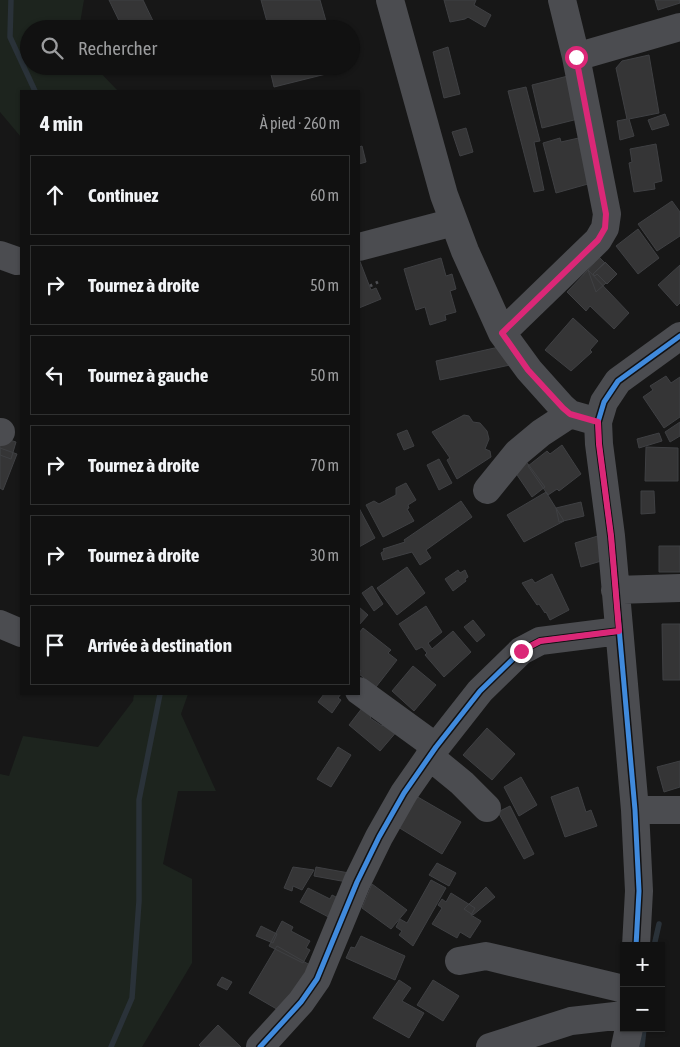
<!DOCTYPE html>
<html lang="fr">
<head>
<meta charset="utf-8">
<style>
  body { margin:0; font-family:"Asap Condensed",sans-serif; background:#1e1f1f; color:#f1f3f6 }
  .controls { position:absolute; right:15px; bottom:15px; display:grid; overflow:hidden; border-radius:0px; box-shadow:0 1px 4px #0004 }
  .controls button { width:45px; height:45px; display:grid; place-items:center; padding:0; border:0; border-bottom:1px solid #303131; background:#111; color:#f1f3f6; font:25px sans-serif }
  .stop { position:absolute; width:15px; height:15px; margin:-11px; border:4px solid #db2777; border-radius:50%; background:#fff }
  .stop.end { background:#db2777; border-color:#fff; box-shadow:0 1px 5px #0008 }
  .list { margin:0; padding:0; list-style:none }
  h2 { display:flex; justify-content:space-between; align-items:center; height:65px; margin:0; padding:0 20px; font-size:21px }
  h2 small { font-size:16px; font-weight:400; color:#9c9d9f }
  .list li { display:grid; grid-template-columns:32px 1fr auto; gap:15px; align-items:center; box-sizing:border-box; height:80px; margin:0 10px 10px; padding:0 10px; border:1px solid #303131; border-radius:0px }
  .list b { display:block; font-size:19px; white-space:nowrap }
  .list em { font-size:16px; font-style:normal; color:#9c9d9f }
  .icon { flex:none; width:28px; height:28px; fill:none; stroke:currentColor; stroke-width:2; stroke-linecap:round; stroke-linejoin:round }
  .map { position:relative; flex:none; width:680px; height:1047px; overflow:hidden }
  .search { position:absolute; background:#111; box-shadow:0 1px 4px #0004; left:20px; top:20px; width:340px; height:55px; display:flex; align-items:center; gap:12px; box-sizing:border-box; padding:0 18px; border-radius:28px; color:#9c9d9f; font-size:19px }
  .panel { position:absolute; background:#111; box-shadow:0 1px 4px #0004; left:20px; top:90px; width:340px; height:605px; border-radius:0px }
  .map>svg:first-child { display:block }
  .green { fill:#1d241e }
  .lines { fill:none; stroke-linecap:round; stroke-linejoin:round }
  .stream { stroke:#2a3239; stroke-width:5.5 }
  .building { fill:#353536; stroke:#3f4043 }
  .path { stroke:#4d4e52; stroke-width:3; stroke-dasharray:2.5 4; stroke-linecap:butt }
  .minor { stroke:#4b4c50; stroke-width:28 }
  .cycleway-casing { stroke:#111113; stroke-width:8 }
  .cycleway { stroke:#408adc; stroke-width:5 }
  .route { stroke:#db2777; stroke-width:6 }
</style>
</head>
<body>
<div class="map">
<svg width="680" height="1047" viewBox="0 0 680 1047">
  <rect width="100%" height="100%" fill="#171717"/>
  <path class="green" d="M0 0H84L79 29H29V66H94L118 91H21V137L0 112Z
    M134 694H188L181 714 216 791H178L163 864 192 879V963L142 1047H0V774L9 776 23 736 98 747 133 701Z"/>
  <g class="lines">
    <path class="stream" d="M11 0 10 37 35 91
      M654 946 659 924
      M111 1047 132 998 139 901V800L160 694
      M642 1047 644 1028"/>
  </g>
  <path class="building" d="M109 0H143L154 23 143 29H123Z
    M261 0H320L328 28 269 29Z
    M444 0H476L474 5 491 15 485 27 468 17 465 19 450 22Z
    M655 0H680V3L658 10Z
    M448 47 460 94 444 98 433 52Z
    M649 55 659 113 629 119 634 136 620 140 617 121 627 119 616 68 622 61Z
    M269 66H329L330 73 274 87Z
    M568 76 578 119 542 128 532 85Z
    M526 87 540 141 534 142 544 190 534 192 508 91Z
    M665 114 669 125 652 130 648 120Z
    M466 128 473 152 460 156 452 132Z
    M583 137 595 182 556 193 543 143 560 138 561 142Z
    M656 144 662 181 654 183 655 189 634 192 629 163 632 162 630 149Z
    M362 146 366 162 359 164V147Z
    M672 201 680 212V236L657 251 638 224Z
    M638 229 659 258 638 274 616 246Z
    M599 257 605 263 593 274 595 276 597 274 606 283 596 292 588 270Z
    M441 258 446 276 452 274 456 289 450 291 456 312 445 315 446 320 430 325 425 307 416 310 404 269Z
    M359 259 371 290 376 288 381 299 359 308Z
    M605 262 617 274 607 284 597 274 595 276 593 274Z
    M680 265V303L677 306 658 285Z
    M588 270 629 313 614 329 590 306 586 311 567 292Z
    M573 318 598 341 590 350 592 352 571 371 545 350Z
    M508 345 510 365 440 380 436 361Z
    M666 376 671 383 680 377V417L664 428 643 397 653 390 650 386Z
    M464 415 469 416 473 422 480 423 487 431 489 439 485 449 490 451 491 457 457 479 447 460 450 458 432 432Z
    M680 422V436L670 442 665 432Z
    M407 430 414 446 404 450 397 434Z
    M659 433 662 441 639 448 637 439Z
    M0 437 16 442 11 459 0 455Z
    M562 445 581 474 559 491 557 489 548 495 528 466 547 451 550 454Z
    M646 447 678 448V481H645Z
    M0 448 17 454 3 490 0 488Z
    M439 459 452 483 439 490 427 465Z
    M525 460 545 487 532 497 513 469Z
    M406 483 416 500 408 505 409 508 407 509 414 521 383 537 366 505 374 501 379 504 396 495V488Z
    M641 491H654L655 513 641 514Z
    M546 492 564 521 524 542 507 515Z
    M461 501 472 517 426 550 431 558 420 565 412 552 383 560 381 553 384 551 383 549 405 542 404 540Z
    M581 502 584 516 559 522 556 508Z
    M359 508 375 538 359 547Z
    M601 535 608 559 581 567 575 543Z
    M659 546H680V572H659Z
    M407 567 425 593 397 615 377 588Z
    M458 570 460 573 465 570 468 577 465 579 466 581 453 591 445 579Z
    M552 574 569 610 550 620 546 612 545 613 539 604 537 605 522 583 532 579 535 583Z
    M372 586 383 604 374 611 362 593Z
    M426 606 442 632 428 643 432 649 453 631 471 652 444 677 425 655 427 653 422 647 416 650 399 624Z
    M359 607 368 615 359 625Z
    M473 620 485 635 477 642 464 627Z
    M662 624H680V680H663Z
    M363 628 391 650 388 653 397 660 376 687 359 674 361 671 359 669V633Z
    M413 666 436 685 414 711 392 691Z
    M324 694H341L338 698 341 700 332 713 318 702Z
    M385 701 370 718 382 726 387 720 398 730 380 751 349 725 366 703Z
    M487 728 515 754 492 780 463 755Z
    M338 747 351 755 331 787 317 779Z
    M680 761V787L664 792 657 767Z
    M521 777 537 805 519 816 504 787Z
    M578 787 586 812 591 810 597 826 565 837 551 797Z
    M416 796 461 822 442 854 398 827Z
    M510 806 534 854 524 859 498 812Z
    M437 863 456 873 449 886 429 875Z
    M293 867 314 870 302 890 293 886 292 891 284 888Z
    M316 867 349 873 347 882 314 876Z
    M431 880 446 888 413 946 399 935 402 931 396 927 400 919 407 923Z
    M372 884 407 910 391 929 362 908Z
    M486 887 495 897 473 915 464 909Z
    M308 888 330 899 332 895 342 900 336 921 300 902Z
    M451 893 475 908 471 915 481 921 470 938 460 932 457 938 432 924 442 908 438 905 442 899 446 902Z
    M282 921 293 927 291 931 310 941 306 948 310 950 303 963 269 946Z
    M261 926 277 934 273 943 256 936Z
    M361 936 405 956 395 980 346 958 351 947 355 948Z
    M277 946 315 968 287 1015 249 993Z
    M222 977 232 982 227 990 217 985Z
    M399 980 411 988 402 1001 424 1013 409 1038 373 1018Z
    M433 980 459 996 443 1021 417 1005Z
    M218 1025 241 1047H201L199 1045Z"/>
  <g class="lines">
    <path class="path" d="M370 286 378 282"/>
    <path class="minor" d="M390 0 444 195 465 251 502 333 529 370 563 408 570 414 598 422
      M576 57 680 27
      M359 247 454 222
      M0 255 17 261
      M502 333 598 240 605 228 607 214 576 57 562 0
      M0 432H1
      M487 490 517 453 541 433 570 414
      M615 590 680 588
      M0 624 21 633
      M359 691 436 747
      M429 756 462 783 487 808
      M635 810H680
      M636 946 639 891 635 810 611 536 599 444 598 422 604 402 618 381 680 336
      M459 961 486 956 624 989
      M260 1047 301 1002 317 979 357 882 379 837 404 793 436 747 480 691 521 651 540 641 619 631
      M490 1047 571 1021 624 1015
      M625 1047 629 1028"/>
    <g class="cycleway-casing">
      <path id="cycleway" d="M636 946 639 891 635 810 611 536 599 444 598 422 604 402 618 381 680 336
        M260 1047 301 1002 317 979 357 882 379 837 404 793 436 747 480 691 521 651 540 641 619 631"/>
    </g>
    <use href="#cycleway" class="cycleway"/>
  </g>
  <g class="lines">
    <path class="route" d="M521 651 540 641 619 631 611 536 599 444 598 422 570 414 563 408 528 370 502 333 598 240 605 228 606 214 576 57"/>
  </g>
</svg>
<div class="controls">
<button>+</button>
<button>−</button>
</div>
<div class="stop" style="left:576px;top:57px"></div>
<div class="stop end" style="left:521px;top:651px"></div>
<div class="search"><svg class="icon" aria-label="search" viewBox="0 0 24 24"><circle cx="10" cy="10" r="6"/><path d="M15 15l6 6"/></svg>Rechercher</div>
<section class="panel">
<h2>4 min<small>À pied · 260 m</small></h2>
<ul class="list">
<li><svg class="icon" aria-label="ahead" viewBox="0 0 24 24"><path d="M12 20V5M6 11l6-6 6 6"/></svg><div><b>Continuez</b></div><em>60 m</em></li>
<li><svg class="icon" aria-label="right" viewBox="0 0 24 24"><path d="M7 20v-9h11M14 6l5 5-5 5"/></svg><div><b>Tournez à droite</b></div><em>50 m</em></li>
<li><svg class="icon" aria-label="left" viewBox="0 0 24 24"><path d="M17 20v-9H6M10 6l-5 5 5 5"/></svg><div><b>Tournez à gauche</b></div><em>50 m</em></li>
<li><svg class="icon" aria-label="right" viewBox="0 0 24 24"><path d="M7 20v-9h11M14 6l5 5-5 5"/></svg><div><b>Tournez à droite</b></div><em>70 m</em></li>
<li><svg class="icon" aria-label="right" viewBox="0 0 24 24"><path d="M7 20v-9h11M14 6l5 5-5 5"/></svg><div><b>Tournez à droite</b></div><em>30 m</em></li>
<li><svg class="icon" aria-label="arrive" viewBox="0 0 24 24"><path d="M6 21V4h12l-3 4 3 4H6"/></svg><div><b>Arrivée à destination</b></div></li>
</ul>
</section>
</div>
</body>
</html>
